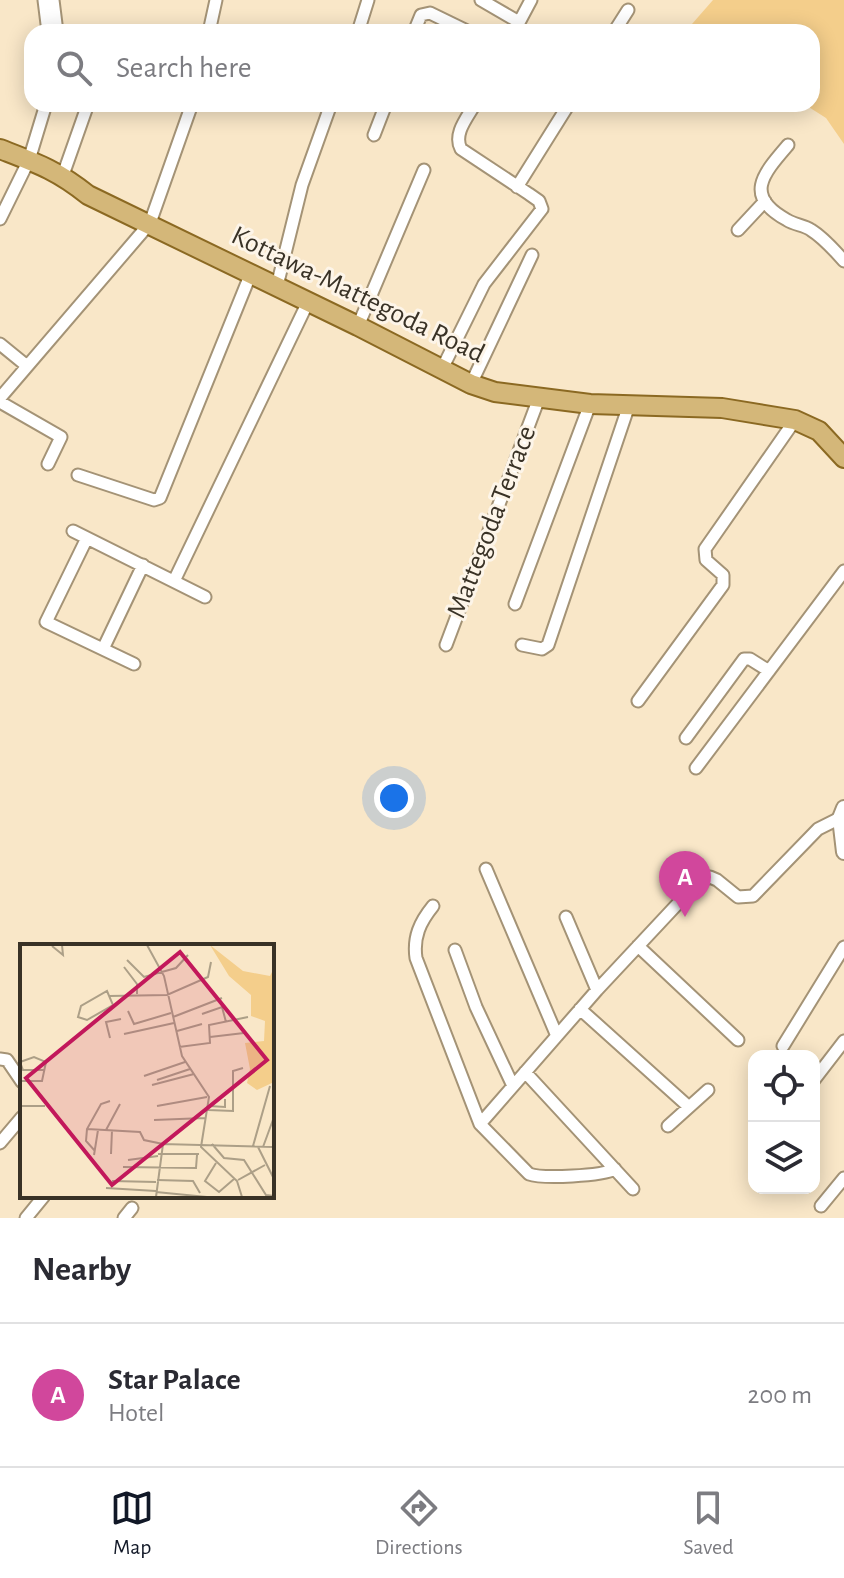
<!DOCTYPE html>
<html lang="en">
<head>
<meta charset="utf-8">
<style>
  body { margin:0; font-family:"Alegreya Sans",sans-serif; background:#f2f2f3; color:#2b2b33 }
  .controls { position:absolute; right:24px; bottom:24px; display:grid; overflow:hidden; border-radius:16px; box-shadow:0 4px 20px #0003 }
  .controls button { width:72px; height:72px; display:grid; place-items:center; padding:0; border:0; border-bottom:2px solid #e1e1e2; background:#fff; color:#2b2b33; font:40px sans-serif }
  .you { position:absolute; left:394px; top:798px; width:28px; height:28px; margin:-20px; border:6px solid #fff; border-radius:50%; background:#1a73e8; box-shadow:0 0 0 12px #1a73e833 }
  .badge { display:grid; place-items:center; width:52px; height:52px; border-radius:50%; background:#111827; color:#fff; font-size:26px; font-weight:700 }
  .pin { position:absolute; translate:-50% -66px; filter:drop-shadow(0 2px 4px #0008) }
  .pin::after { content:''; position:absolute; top:42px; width:28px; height:24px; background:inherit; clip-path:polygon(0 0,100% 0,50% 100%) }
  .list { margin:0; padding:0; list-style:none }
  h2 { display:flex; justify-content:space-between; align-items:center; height:104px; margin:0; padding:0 32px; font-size:34px }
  h2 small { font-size:26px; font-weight:400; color:#7c7c81 }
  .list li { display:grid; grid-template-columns:52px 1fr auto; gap:24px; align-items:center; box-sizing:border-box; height:144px; padding:0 32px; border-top:2px solid #e1e1e2 }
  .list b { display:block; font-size:30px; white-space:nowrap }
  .list p { margin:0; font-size:26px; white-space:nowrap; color:#7c7c81 }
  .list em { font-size:26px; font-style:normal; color:#7c7c81 }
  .icon { flex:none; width:44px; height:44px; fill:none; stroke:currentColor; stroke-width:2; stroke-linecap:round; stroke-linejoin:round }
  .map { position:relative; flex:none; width:844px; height:1218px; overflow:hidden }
  .search { position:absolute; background:#fff; box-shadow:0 4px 20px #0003; left:24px; right:24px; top:24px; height:88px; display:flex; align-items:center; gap:20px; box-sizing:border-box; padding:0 28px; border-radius:24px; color:#7c7c81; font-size:30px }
  .sheet { height:248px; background:#fff }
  nav { display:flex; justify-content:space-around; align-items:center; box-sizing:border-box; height:112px; border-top:2px solid #e1e1e2; background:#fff; font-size:22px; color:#7c7c81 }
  nav a { display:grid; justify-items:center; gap:4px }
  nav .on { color:#111827 }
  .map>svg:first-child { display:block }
  .green { fill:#f4ce8b }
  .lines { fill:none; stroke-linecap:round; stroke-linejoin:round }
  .minor-casing { stroke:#a49376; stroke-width:15 }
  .tertiary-casing { stroke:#a49376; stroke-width:18 }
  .primary-casing { stroke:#8b6922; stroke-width:22 }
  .minor { stroke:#fff; stroke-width:11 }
  .tertiary { stroke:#fff; stroke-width:14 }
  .primary { stroke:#d4b779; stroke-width:18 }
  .labels { text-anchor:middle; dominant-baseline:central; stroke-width:6; stroke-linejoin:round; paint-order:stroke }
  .street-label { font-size:28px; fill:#393226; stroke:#fdf5e9 }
  .inset-road { fill:none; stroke:#ac9f87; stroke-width:2 }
  .view { fill:#c2185b; fill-opacity:0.15; stroke:#c2185b; stroke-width:4 }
  .inset-edge { fill:none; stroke:#393226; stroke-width:4 }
</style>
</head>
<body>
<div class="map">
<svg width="844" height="1218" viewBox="0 0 844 1218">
  <rect width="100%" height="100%" fill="#f9e7c8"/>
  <path class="green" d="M713 0H844V144L826 118 804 104H812V32H685Z"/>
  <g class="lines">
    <g class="minor-casing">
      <path id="minor" d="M44 0 48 32
        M53 0 57 32
        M481 0 519 22
        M209 32 216 0
        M358 32 368 0
        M414 32 421 15 430 13 469 32
        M514 32 531 0
        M614 32 628 10
        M374 135 386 104
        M788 145C763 174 743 196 787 220 795 225 804 225 811 230 824 238 834 250 844 261
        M63 175 88 104
        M517 187 569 104
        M0 219 29 160 46 104
        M738 230 765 201
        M277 286 302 185 331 104
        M358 326 424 170
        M0 344 27 366
        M442 369 484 284 542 209 539 201 529 194 461 149C453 134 467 118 475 104
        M471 384 532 255
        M0 398 150 223 192 104
        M0 402 61 437 48 464
        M78 475 154 500 160 498 251 273
        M73 531 205 597
        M87 538 46 622 134 664
        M174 581 308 302
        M515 604 590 404
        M446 645 539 398
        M522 645 542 649 548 645 629 405
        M103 649 143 565
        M638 701 723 585V575L706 560 705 549 795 420
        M686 738 744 659H750L769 671
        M696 768 844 571
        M486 869 557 1036
        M433 906C420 922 413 937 416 958L480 1124 529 1174C543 1179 602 1176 615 1169
        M566 917 597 990
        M638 946 738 1040
        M455 950 476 1007 513 1086
        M580 1009 689 1107
        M783 1046 844 947
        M0 1059 7 1060 22 1082
        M525 1072 633 1189
        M814 1080 844 1041
        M480 1124 597 990 698 882 710 877 717 880 738 897 753 896 818 829 840 818
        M668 1126 708 1090
        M0 1143 22 1117
        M821 1206 844 1178
        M26 1218 44 1196
        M124 1218 132 1208"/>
    </g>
    <g class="tertiary-casing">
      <path id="tertiary" d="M844 808 840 818 844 852"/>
    </g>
    <g class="primary-casing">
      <path id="primary" d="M0 149C36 163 57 170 88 195L358 326 471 384 495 392 590 404 722 408 795 420 819 431 844 458"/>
    </g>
    <use href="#minor" class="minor"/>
    <use href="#tertiary" class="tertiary"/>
    <use href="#primary" class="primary"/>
  </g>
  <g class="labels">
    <g class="street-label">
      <text transform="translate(358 295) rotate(26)">Kottawa-Mattegoda Road</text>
      <text transform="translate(492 522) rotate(-69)">Mattegoda Terrace</text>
    </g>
  </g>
  <g transform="translate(20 944)">
    <rect width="254" height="254" fill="#f9e7c8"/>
    <path d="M190 1 223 27 250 32 254 24V138L237 146 227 139 230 125 225 99 244 97 245 77 231 72V51L209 32Z" fill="#f4ce8b"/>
    <path class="inset-road" d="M127 1 144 32 162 112 189 153 181 203 217 237 222 253M32 2 43 11 42 1M107 16 124 33 156 24 168 11M104 23 117 40V50M87 47 93 61 67 76 58 73 61 62ZM89 52 147 51 188 33 191 18M108 67 114 80 151 69M182 70 202 63 206 78M153 73 202 54M157 87 182 80M104 90 154 79M190 93 224 89M90 94 86 78 101 75M159 103 190 99 189 81 228 73M0 118 14 113 26 118 22 137H0M0 118 3 126H24M124 132 165 118M137 136 170 125M132 141 174 130M0 162H25M137 162 187 153M189 162 205 163V155M188 166 213 167V127L223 124M134 176 185 174M67 185 120 188 124 196 143 200M86 186 100 160M192 200 204 214 224 216 246 251 254 252M233 202 250 142M238 203 254 235M243 203 254 173M75 207 66 197 67 185 81 160 90 157M91 210 92 186M138 210H179M74 211 78 186M108 216 138 212M196 219 185 237 199 248 214 235M103 223 176 224 177 211M137 236 173 237 180 249M218 236 245 221M92 237 136 238M86 244 136 247M136 248 187 253M136 253 143 200 254 203"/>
    <path class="view" d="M160 8 247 116 92 241 6 134Z"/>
    <rect width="254" height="254" class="inset-edge"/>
  </g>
</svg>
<div class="controls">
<button><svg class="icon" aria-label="locate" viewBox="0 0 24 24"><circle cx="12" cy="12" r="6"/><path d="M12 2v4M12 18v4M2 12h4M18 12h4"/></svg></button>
<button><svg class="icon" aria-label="layers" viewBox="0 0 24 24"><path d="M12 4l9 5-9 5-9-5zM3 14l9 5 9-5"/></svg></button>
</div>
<div class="you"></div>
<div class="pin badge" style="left:685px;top:917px;background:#d1479c">A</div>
<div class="search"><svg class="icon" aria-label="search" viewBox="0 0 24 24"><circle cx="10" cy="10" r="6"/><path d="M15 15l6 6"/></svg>Search here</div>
</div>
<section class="sheet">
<h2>Nearby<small></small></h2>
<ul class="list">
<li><span class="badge" style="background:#d1479c">A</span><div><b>Star Palace</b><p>Hotel</p></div><em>200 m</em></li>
</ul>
</section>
<nav>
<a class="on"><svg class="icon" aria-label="map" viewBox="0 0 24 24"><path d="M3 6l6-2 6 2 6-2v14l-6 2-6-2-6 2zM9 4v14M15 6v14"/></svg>Map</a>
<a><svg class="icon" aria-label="directions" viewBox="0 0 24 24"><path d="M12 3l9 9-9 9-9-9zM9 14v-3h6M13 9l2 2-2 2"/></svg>Directions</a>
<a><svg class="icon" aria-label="saved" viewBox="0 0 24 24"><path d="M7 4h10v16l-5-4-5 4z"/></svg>Saved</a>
</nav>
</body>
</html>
